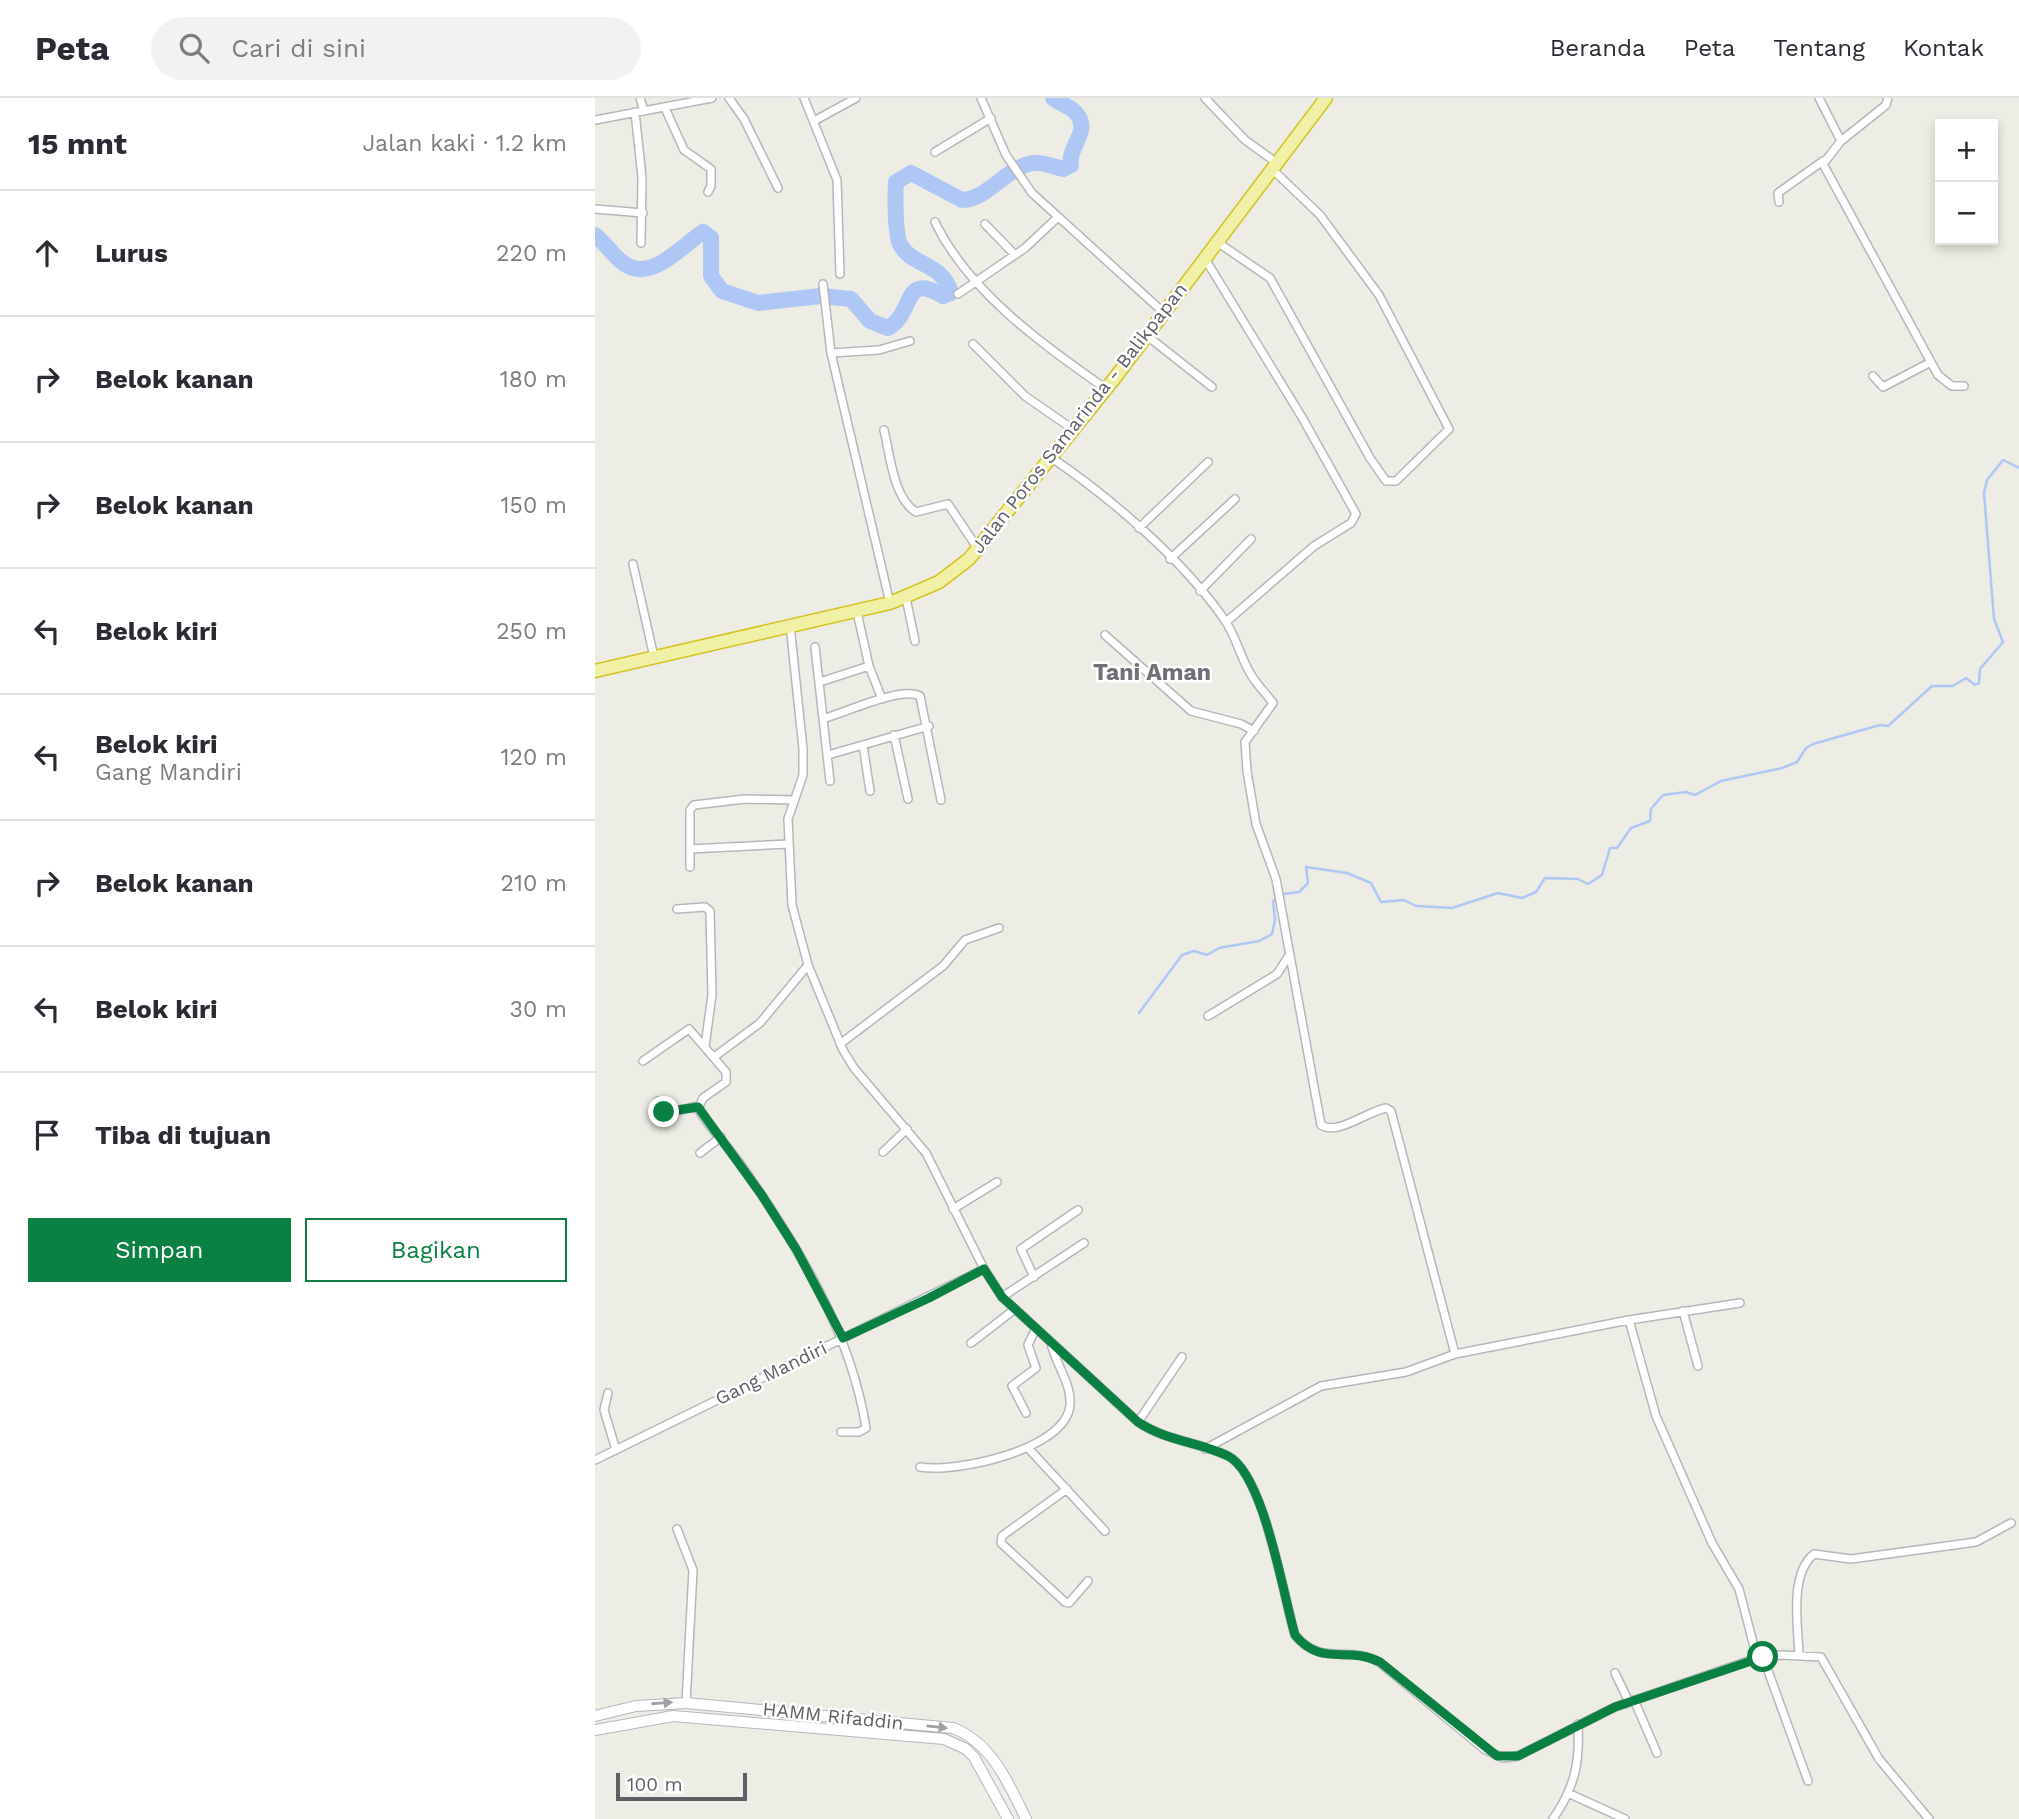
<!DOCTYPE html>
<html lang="id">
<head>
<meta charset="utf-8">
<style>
  body { margin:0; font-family:"Work Sans",sans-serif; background:#f2f2f3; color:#2b2b33 }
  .controls { position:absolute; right:21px; top:21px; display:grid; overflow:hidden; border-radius:0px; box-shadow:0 4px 10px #0003 }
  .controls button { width:63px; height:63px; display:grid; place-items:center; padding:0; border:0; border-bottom:2px solid #e1e1e2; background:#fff; color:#2b2b33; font:35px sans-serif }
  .scale { position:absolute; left:21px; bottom:18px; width:131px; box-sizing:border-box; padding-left:7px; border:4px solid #5d5f64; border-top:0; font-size:19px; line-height:24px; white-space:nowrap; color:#5d5f64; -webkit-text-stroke:5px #fff; paint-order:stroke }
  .stop { position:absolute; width:21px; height:21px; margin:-16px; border:5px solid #0b8043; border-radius:50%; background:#fff }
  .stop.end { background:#0b8043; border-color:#fff; box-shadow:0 2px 7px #0008 }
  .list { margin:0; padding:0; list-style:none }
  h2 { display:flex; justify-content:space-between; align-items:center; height:91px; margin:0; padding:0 28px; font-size:30px }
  h2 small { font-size:23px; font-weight:400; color:#7c7c81 }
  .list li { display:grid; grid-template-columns:46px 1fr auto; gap:21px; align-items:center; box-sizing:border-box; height:126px; padding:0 28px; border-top:2px solid #e1e1e2 }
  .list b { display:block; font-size:26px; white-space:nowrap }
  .list p { margin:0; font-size:23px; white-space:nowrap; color:#7c7c81 }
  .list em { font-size:23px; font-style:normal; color:#7c7c81 }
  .actions { display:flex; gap:14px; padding:21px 28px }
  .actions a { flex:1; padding:16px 0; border:2px solid #0b8043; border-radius:0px; text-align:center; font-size:24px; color:#0b8043 }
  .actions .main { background:#0b8043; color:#fff }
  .icon { flex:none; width:38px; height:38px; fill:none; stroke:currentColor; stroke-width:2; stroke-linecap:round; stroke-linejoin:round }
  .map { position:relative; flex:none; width:1424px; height:1721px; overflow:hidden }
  header { display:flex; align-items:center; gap:42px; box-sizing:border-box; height:98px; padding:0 35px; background:#fff; border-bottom:2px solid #e1e1e2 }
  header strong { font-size:33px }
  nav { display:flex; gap:38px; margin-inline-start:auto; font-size:24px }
  .search { width:490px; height:63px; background:#f2f2f3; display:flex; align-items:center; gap:18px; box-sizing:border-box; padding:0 24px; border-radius:38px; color:#7c7c81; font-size:26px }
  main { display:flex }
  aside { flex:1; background:#fff }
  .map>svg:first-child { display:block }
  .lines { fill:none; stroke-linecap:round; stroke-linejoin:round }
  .stream { stroke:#afc7f4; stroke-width:2.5 }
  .river { stroke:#afc7f4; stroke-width:16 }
  .minor-casing { stroke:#b5b6ba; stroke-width:10 }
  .secondary-casing { stroke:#b4b6bb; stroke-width:12 }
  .trunk-casing { stroke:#d5c21e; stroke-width:15 }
  .minor { stroke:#fff; stroke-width:7 }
  .secondary { stroke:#fff; stroke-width:10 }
  .trunk { stroke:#f0f0a7; stroke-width:12 }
  .oneway { fill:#9e9fa2 }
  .route { stroke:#0b8043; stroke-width:9 }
  .labels { text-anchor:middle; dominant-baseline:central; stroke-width:5; stroke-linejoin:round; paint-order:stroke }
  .street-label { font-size:19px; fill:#5d5f64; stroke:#fff }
  .quarter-label { font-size:23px; font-weight:bold; fill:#6e7076; stroke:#fff }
</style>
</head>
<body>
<header>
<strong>Peta</strong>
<div class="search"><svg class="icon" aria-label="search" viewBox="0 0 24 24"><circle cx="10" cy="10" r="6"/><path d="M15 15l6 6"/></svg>Cari di sini</div>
<nav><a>Beranda</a><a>Peta</a><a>Tentang</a><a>Kontak</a></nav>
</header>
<main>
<aside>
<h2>15 mnt<small>Jalan kaki · 1.2 km</small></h2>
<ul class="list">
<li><svg class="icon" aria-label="ahead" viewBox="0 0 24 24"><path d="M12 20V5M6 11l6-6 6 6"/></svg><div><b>Lurus</b></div><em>220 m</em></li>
<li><svg class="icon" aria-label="right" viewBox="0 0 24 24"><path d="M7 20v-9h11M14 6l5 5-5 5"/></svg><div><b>Belok kanan</b></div><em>180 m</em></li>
<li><svg class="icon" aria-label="right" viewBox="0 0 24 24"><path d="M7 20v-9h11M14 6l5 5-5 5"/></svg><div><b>Belok kanan</b></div><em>150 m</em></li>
<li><svg class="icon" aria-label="left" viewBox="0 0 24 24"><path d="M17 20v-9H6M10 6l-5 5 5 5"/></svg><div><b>Belok kiri</b></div><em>250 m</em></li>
<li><svg class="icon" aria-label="left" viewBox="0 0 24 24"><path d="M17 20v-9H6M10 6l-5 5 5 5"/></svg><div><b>Belok kiri</b><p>Gang Mandiri</p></div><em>120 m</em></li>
<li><svg class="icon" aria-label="right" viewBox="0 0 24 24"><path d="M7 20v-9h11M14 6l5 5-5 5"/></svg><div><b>Belok kanan</b></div><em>210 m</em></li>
<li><svg class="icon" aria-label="left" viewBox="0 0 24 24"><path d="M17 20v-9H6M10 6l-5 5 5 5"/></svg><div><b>Belok kiri</b></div><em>30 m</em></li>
<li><svg class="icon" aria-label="arrive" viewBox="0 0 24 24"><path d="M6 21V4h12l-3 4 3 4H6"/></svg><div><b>Tiba di tujuan</b></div></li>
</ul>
<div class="actions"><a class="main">Simpan</a><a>Bagikan</a></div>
</aside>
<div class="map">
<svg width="1424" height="1721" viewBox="0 0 1424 1721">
  <rect width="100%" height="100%" fill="#edede5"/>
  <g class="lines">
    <path class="stream" d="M544 915 587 857 599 853 612 857 624 850 664 843 677 836 680 822 678 803 688 796 704 794 713 785 711 769 752 775 776 785 786 804 809 802 821 808 857 810 903 795 927 800 941 794 950 780 983 781 993 786 1007 777 1015 750H1022L1036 730 1055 723 1056 711 1068 697 1091 694 1100 697 1126 683 1187 670 1202 664 1211 650 1218 646 1285 627 1293 628 1337 588H1358L1371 580 1380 587 1384 585 1385 571 1408 544 1399 521 1389 395 1392 382 1408 362 1424 370"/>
    <path class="river" d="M0 137C10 145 17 156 27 164 55 187 86 148 108 134L116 140V178L127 193 163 205 226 198 256 201 275 223 293 230C320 215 307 173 348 198L356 195C347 163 316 169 305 146 300 136 300 96 301 84L316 75 367 102C395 101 412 67 440 65 449 64 459 69 468 71L476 67C472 49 497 33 481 15 475 8 465 6 458 0"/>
    <g class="minor-casing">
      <path id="minor" d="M45 0 49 13
        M134 0 149 21 183 90
        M209 0 242 82 245 176
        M386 0 411 57 437 95 568 214
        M610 0 650 42 682 65
        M1224 0 1246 43
        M1293 0 1291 7 1246 43 1228 66 1343 277 1357 288H1369
        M70 10 89 52 116 71V88L113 94
        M40 14 47 79 46 145
        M0 22 117 0
        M219 23 261 0
        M340 54 396 20
        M1184 104 1183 95 1228 63
        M0 111 48 115
        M340 124C374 195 449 247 511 291
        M390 126 420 157
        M622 144 675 180 775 360 791 383H801L854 331 784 197 725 117 678 72
        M609 159 708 321 761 416 756 425 719 448 631 524
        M228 186 236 255 295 505
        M363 196 430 150 462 120
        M551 237 617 289
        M378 246 430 298 479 332
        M236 255 284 252 315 243
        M1278 278 1288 289 1336 264
        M289 332C295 356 298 400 321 414L353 406 383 451
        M457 360C517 401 588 462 629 521 641 538 645 558 655 575 661 586 670 594 678 605L650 644 652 673 661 726 681 781 726 1027C742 1038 773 1013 791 1010L796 1013 860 1256
        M544 430 613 364
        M575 461 640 401
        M38 466 59 559
        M605 493 656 441
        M311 500 320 543
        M262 514 274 568 287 601
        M195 527 208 651V677L193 721 197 807 213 867 248 952 259 970 331 1055 389 1171 407 1199 543 1324C571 1343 604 1344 633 1358 669 1376 688 1497 700 1537 726 1569 753 1547 784 1564L889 1651 908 1660 923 1658 1020 1609 1162 1560 1186 1557 1226 1559 1284 1661 1334 1721
        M510 537 596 613 646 626 659 633
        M220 549 235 683
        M225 584 274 568
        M230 620C252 614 306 588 325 598L346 702
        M299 637 313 701
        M268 647 275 693
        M233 657 334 628
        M95 751 193 746
        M95 769V712L99 707 150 701 197 702
        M82 811 110 809 115 813 117 897 110 948
        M613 918 682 876 693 859
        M245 946 348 868 370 842 404 830
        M119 959 165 925 213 867
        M48 963 94 931 131 974V984L108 1000 103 1011C116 1032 135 1050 149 1071 203 1149 256 1234 271 1330L264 1334H246
        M63 1003 66 1012 72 1015 103 1008
        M288 1054 312 1031
        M105 1055 126 1039
        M358 1111 402 1084
        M439 1179 426 1151 483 1112
        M407 1199 489 1145
        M1088 1213 1103 1268
        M1034 1222 1145 1205
        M376 1245 420 1211
        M13 1295 9 1312 21 1352
        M431 1315 417 1288 441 1270 433 1247 441 1230
        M543 1324 587 1259
        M434 1351 510 1433
        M610 1351 726 1288 811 1274 860 1256 1034 1222 1061 1318 1117 1445 1144 1491 1162 1560
        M0 1362 389 1171
        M325 1369C361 1375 471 1352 475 1307 477 1286 460 1265 456 1245
        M472 1391 407 1438 406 1445 470 1504 474 1505 493 1483
        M82 1431 98 1472 91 1605
        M1204 1557C1203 1528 1194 1476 1219 1456L1256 1461 1381 1444 1416 1425
        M1168 1559 1213 1683
        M1020 1575 1034 1604
        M1039 1602 1062 1655
        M975 1696 1030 1721
        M958 1721C980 1689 985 1665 983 1626"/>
    </g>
    <g class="secondary-casing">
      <path id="secondary" d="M0 1618 41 1608 91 1605 358 1630C397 1645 414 1686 431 1721
        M0 1632 78 1618 349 1641 371 1651 379 1659 413 1721"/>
    </g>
    <g class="trunk-casing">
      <path id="trunk" d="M0 573 295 505 344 484 374 461 519 281 731 0"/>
    </g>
    <use href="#minor" class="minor"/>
    <use href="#secondary" class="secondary"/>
    <use href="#trunk" class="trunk"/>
  </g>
  <defs><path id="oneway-solid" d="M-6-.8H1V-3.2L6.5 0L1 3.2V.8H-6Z" transform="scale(1.75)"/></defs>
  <g class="oneway">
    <use href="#oneway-solid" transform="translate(67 1605) rotate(-4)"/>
    <use href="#oneway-solid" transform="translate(342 1629) rotate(6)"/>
  </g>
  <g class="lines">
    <path class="route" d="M69 1014 103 1009 166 1096 201 1151 248 1240 334 1200 389 1171 407 1199 543 1324C571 1343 604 1344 633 1358 669 1376 688 1497 700 1537 727 1570 752 1547 785 1564L902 1658H923L1020 1609 1168 1559"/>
  </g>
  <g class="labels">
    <g class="street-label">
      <text transform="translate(484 320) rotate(-52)">Jalan Poros Samarinda - Balikpapan</text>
      <text transform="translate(176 1275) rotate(-26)">Gang Mandiri</text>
      <text transform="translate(238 1618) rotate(6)">HAMM Rifaddin</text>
    </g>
    <g class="quarter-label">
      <text x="557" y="574">Tani Aman</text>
    </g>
  </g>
</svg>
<div class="controls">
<button>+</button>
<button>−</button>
</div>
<div class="scale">100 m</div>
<div class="stop" style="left:1168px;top:1559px"></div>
<div class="stop end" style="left:69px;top:1014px"></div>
</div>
</main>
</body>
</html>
